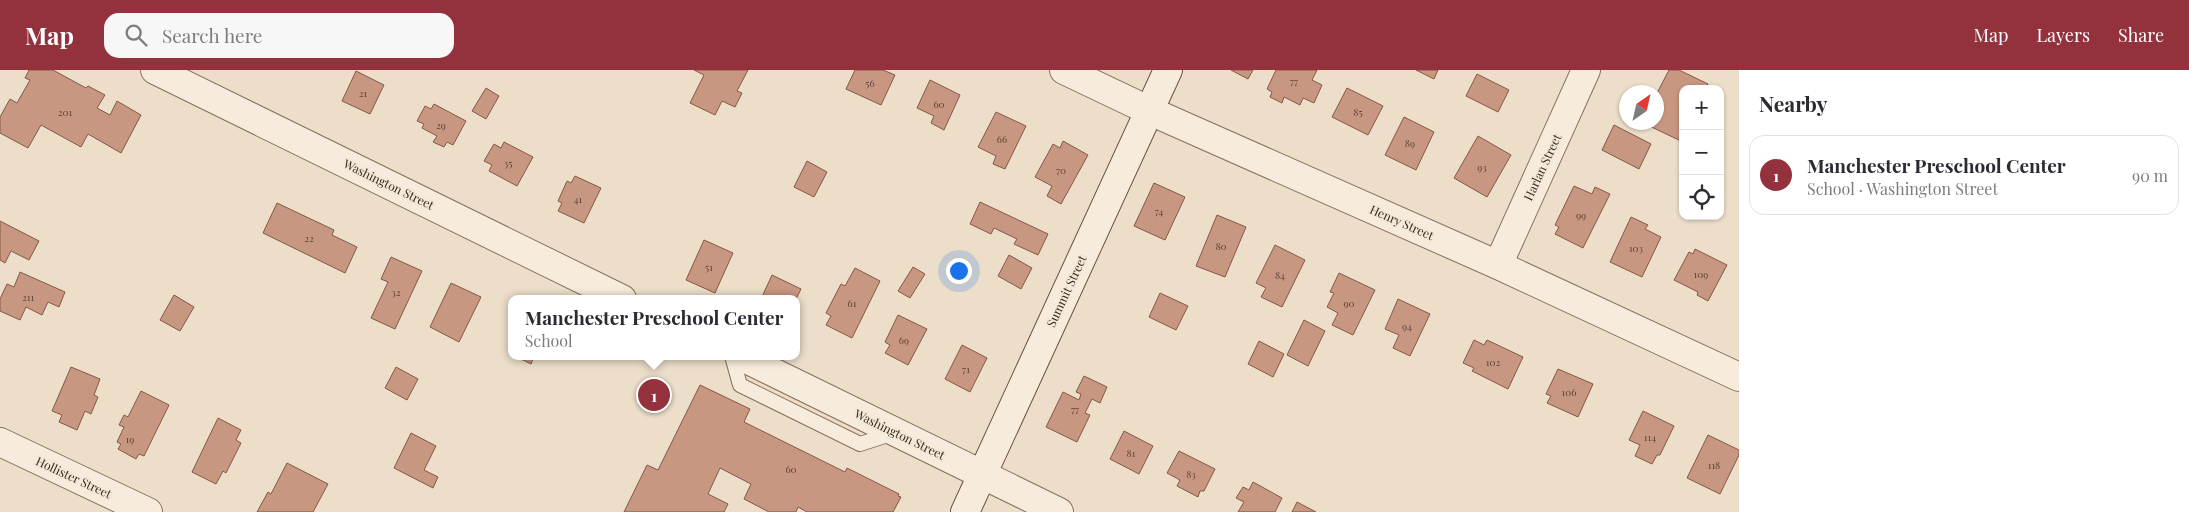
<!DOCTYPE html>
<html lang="en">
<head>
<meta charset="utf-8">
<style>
  body { margin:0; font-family:"Playfair Display",serif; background:#f7f7f7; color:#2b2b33 }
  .controls { position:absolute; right:15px; top:15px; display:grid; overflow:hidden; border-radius:10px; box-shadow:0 1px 4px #0004 }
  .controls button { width:45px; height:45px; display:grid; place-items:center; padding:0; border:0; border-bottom:1px solid #e1e1e2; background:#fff; color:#2b2b33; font:25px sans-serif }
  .compass { position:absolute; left:1619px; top:15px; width:45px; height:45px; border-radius:50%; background:#fff; box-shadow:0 1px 4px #0004; rotate:34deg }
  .you { position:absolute; left:958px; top:200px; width:18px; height:18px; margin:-12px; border:4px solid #fff; border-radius:50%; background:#1a73e8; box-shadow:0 0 0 8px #1a73e833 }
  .badge { display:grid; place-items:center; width:32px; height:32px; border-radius:50%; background:#93323c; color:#fff; font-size:16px; font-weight:700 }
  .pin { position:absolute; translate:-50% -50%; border:2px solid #fff; box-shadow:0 1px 5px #0006 }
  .popup { position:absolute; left:508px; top:225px; width:292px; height:65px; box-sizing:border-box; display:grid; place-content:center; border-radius:10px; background:#fff; filter:drop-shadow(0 1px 4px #0005); font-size:16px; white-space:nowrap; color:#7c7c81 }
  .popup b { font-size:19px; color:#2b2b33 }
  .popup::after { content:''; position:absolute; left:50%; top:100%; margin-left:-10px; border:10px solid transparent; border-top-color:#fff }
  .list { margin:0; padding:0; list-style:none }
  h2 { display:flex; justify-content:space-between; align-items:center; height:65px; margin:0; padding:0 20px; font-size:21px }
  h2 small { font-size:16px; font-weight:400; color:#7c7c81 }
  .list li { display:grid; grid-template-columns:32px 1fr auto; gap:15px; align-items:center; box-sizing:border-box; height:80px; margin:0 10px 10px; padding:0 10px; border:1px solid #e1e1e2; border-radius:15px }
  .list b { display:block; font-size:19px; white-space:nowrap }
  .list p { margin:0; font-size:16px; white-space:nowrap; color:#7c7c81 }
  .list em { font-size:16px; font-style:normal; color:#7c7c81 }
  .icon { flex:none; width:28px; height:28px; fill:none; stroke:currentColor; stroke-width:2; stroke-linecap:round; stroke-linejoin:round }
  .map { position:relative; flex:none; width:1739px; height:442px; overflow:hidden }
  header { display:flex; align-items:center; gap:30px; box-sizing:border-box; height:70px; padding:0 25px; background:#93323c; color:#fff }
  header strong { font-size:24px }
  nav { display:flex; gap:28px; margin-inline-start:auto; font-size:18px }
  .search { width:350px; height:45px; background:#f7f7f7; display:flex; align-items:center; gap:12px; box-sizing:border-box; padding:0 18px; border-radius:15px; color:#7c7c81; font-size:19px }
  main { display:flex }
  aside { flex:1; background:#fff }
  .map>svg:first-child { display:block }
  .building { fill:#c89781; stroke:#855846 }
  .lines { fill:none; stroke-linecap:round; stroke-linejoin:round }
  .lane-casing { stroke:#87705e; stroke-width:16 }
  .street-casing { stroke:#87705e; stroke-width:30 }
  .secondary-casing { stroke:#695141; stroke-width:30 }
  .lane { stroke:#f7ecdc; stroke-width:14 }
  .street { stroke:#f7ecdc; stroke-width:28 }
  .secondary { stroke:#f7ecdc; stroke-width:28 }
  .labels { text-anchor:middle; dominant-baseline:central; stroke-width:4.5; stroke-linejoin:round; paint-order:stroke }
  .number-label { font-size:10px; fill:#5d4539 }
  .street-label { font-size:12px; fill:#392a21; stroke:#f4e9d8 }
</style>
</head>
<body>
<header>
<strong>Map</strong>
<div class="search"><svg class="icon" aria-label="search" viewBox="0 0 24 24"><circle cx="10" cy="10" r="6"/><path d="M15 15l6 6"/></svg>Search here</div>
<nav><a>Map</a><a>Layers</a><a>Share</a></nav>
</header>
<main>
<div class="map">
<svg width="1739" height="442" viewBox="0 0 1739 442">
  <rect width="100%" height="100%" fill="#ecdec9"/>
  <path class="building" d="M29 0H53L86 18 88 16 105 25 97 38 110 45 117 31 141 45 121 83 88 64 81 77 41 55 28 78 0 63V47L10 29 17 33 30 10 25 8Z
    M694 0H748L737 21 742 23 735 37 722 31 715 45 690 33 704 5Z
    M855 0H883L895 5 881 35 846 19Z
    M1231 0H1253L1248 9Z
    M1276 0H1317L1312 10 1322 15 1314 33 1303 28 1300 35 1284 27 1282 33 1270 27 1272 22 1267 19Z
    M1416 0H1438L1434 9Z
    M1669 0H1679L1708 14 1706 19H1683V67L1681 71 1643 53 1656 52V25Z
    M356 1 384 15 370 44 342 31Z
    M1477 4 1509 20 1498 42 1466 26Z
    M930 10 960 25 944 60 931 53 934 46 917 38Z
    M486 18 499 26 486 49 472 41Z
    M1347 18 1383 36 1368 65 1332 47Z
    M434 34 466 51 453 75 447 72 444 77 433 72 437 66 422 58 424 54 417 51 425 36 431 39Z
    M996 42 1026 56 1005 99 993 94 996 86 978 77Z
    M1404 47 1434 62 1416 100 1385 85Z
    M1614 55 1651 74 1639 99 1602 80Z
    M1478 66 1511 85 1487 127 1454 108Z
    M1063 71 1088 85 1061 134 1047 126 1052 116 1035 107 1053 74 1060 78Z
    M504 72 533 87 517 116 489 101 492 95 484 91 494 74 501 78Z
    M807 91 827 102 814 127 794 117Z
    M575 106 601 118 584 153 558 141 562 133 558 131 567 111 571 113Z
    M1154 113 1185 127 1165 170 1134 156Z
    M1574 116 1592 124 1595 117 1610 124 1583 178 1555 164 1559 157 1555 155Z
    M980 132 1048 164 1038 185 1014 174 1017 169 994 158 991 164 970 154Z
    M277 133 334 160 332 165 357 177 345 203 263 163Z
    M1217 145 1246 157 1225 207 1196 196Z
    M1631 147 1648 155 1645 159 1661 167 1642 207 1610 192Z
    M0 151 39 171 29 190 11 181 5 193 0 190Z
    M704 170 733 183 715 223 686 210Z
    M1275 175 1305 190 1282 237 1261 227 1266 218 1256 213Z
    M1695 179 1727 195 1708 231 1697 225 1698 222 1674 210 1689 182 1693 184Z
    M1009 185 1032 198 1021 219 998 206Z
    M391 187 422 201 395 259 371 248 388 212 381 209Z
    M913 197 925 204 910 228 898 221Z
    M855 198 880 211 852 268 826 255 831 246 826 243 841 214 845 216Z
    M20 202 65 222 59 237 48 232 42 245 26 237 20 250 0 241V229L7 214 14 217Z
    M1339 203 1375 220 1353 265 1332 255 1338 243 1327 237 1334 223 1330 222Z
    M772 205 801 219 796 229H761Z
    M451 213 481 227 459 272 430 257Z
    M1160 223 1188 236 1176 260 1149 247Z
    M174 225 194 237 180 261 160 250Z
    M1398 229 1430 244 1410 286 1393 278 1399 265 1385 259Z
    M898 245 927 259 908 295 885 283 890 275 885 272Z
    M1304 250 1325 261 1308 296 1287 285Z
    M1474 270 1484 275 1487 270 1523 287 1508 319 1472 301 1474 298 1463 293Z
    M1259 271 1284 284 1273 307 1248 294Z
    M962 275 987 288 970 322 945 309Z
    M515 286H534L531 294Z
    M71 297 100 309 94 325 98 327 91 344 85 341 77 360 59 352 62 345 52 341Z
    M396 297 418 309 407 330 385 318Z
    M1558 299 1593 314 1578 347 1547 333 1551 326 1546 324Z
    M1084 306 1107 317 1100 333 1092 329 1085 343 1090 345 1077 372 1046 357 1063 322 1079 330 1081 324 1076 322Z
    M700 315 750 339 744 352 845 402 847 398 899 424 898 426 901 427 893 442H807L798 437 796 442H769L744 429 751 414 720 398 708 424 728 434 724 442H624L647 395 658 400Z
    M141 321 169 335 144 386 139 384 136 389 118 379 121 374 117 372 124 357 119 355 124 345 128 347Z
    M1643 341 1674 356 1660 385H1657L1652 394 1635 386 1640 375 1629 370Z
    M218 348 241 360 236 370 241 373 226 403 223 401 216 414 192 402Z
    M1124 361 1153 376 1139 404 1110 389Z
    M411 363 436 376 424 400 438 407 433 418 394 398Z
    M1708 365 1739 380V385L1720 424 1687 408Z
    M1179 381 1215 399 1204 421H1200L1198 427 1177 416 1180 410 1167 403Z
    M287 393 328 414 313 442H257L268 422 271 424Z
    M1253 412 1282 428 1275 442H1238L1244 432 1236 428 1243 417 1249 420Z
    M1297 432 1316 442H1292Z"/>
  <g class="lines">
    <g class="lane-casing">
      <path id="lane" d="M732 286 740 315 860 374 894 363"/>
    </g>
    <g class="street-casing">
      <path id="street" d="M155 0 622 229
        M1064 0 1150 41 1498 195 1739 307
        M1498 195 1586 0
        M740 286 1059 442
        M0 372 148 442"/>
    </g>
    <g class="secondary-casing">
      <path id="secondary" d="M965 442 1168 0"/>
    </g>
    <use href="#lane" class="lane"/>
    <use href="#street" class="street"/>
    <use href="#secondary" class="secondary"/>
  </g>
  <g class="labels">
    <g class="number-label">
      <text x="1294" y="11">77</text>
      <text x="870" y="13">56</text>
      <text x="363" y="23">21</text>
      <text x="939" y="34">60</text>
      <text x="65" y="42">201</text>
      <text x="1358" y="42">85</text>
      <text x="441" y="55">29</text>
      <text x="1002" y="69">66</text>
      <text x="1410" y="73">89</text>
      <text x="508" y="93">35</text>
      <text x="1482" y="97">93</text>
      <text x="1061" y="100">70</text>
      <text x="578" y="129">41</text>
      <text x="1159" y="141">74</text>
      <text x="1581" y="145">99</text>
      <text x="309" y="168">22</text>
      <text x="1221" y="176">80</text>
      <text x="1636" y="178">103</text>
      <text x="709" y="197">51</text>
      <text x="1701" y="204">109</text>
      <text x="1280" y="205">84</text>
      <text x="396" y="222">32</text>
      <text x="28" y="227">211</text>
      <text x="852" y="233">61</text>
      <text x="1349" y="233">90</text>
      <text x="1407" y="256">94</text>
      <text x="904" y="270">69</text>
      <text x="1493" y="292">102</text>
      <text x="966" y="299">71</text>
      <text x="1569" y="322">106</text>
      <text x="1075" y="339">77</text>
      <text x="1650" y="367">114</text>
      <text x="130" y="369">19</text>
      <text x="1131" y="383">81</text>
      <text x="1714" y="395">118</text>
      <text x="791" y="399">60</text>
      <text x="1191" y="404">83</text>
    </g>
    <g class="street-label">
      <text transform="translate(1542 97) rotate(-65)">Harlan Street</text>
      <text transform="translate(389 114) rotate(26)">Washington Street</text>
      <text transform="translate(1402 152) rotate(24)">Henry Street</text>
      <text transform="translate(1066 221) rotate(-65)">Summit Street</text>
      <text transform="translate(900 364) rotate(26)">Washington Street</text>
      <text transform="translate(74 407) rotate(25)">Hollister Street</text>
    </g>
  </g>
</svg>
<div class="controls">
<button>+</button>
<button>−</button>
<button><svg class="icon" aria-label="locate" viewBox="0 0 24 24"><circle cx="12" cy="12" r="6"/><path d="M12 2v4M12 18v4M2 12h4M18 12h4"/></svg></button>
</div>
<svg class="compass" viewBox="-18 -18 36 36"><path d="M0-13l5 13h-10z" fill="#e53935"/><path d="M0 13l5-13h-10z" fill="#7c7c81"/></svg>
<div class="you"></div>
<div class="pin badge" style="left:654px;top:325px">1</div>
<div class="popup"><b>Manchester Preschool Center</b>School</div>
</div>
<aside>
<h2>Nearby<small></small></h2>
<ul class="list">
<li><span class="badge">1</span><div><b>Manchester Preschool Center</b><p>School · Washington Street</p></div><em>90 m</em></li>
</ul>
</aside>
</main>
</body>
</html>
